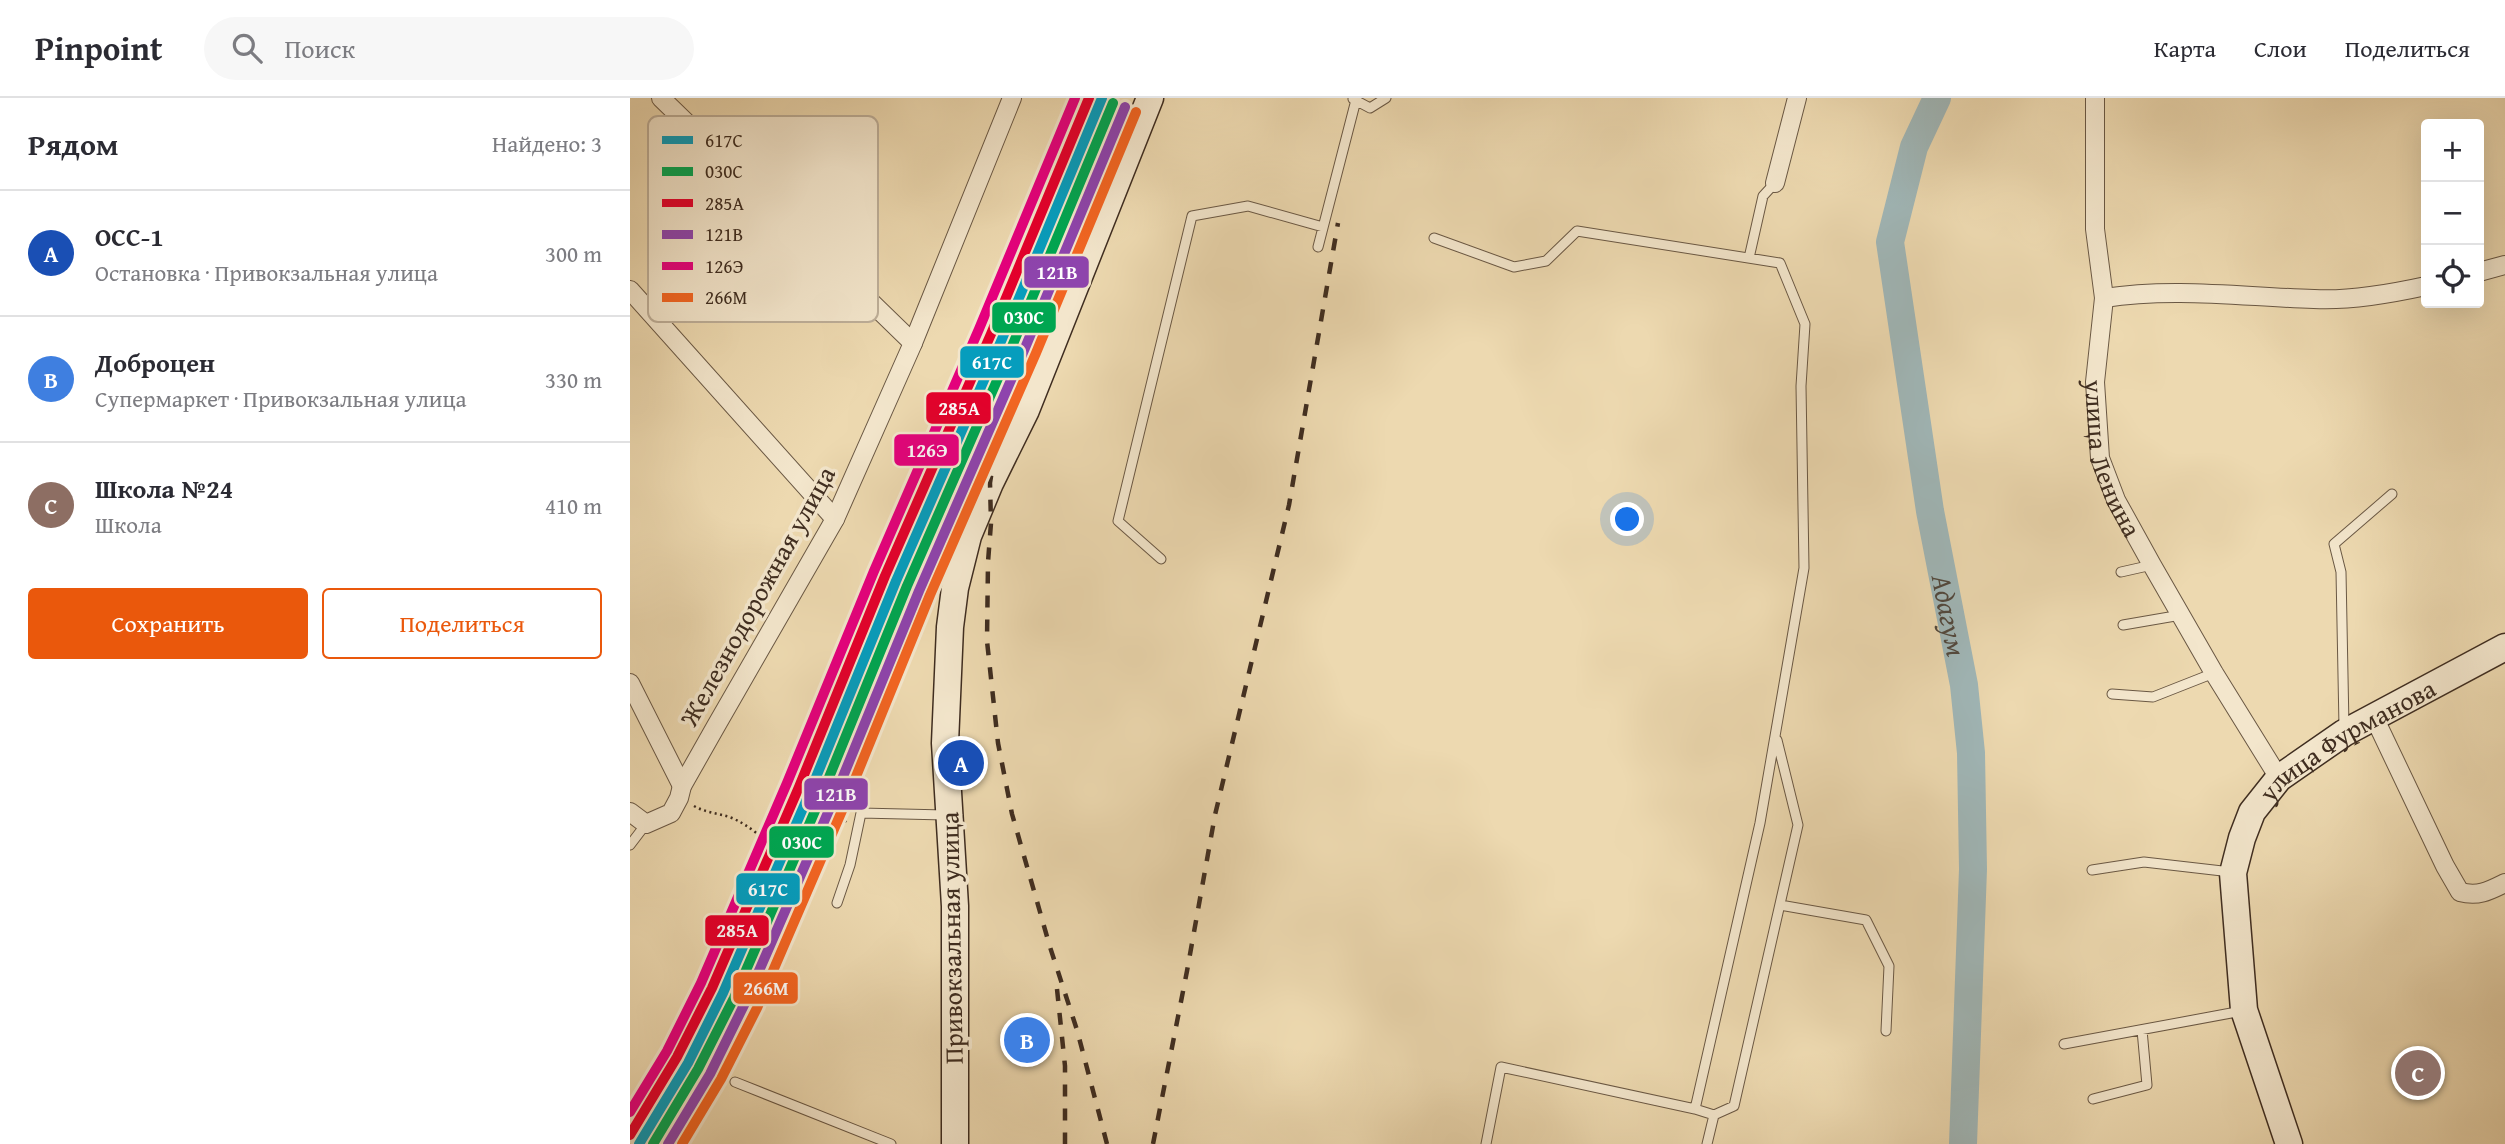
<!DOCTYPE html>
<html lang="ru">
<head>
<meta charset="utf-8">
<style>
  body { margin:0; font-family:"Gentium Book Plus",serif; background:#f7f7f7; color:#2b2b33 }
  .controls { position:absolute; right:21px; top:21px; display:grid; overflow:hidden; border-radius:7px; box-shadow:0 7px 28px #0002 }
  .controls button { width:63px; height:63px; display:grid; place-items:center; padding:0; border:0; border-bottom:2px solid #e1e1e2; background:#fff; color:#2b2b33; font:35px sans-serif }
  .you { position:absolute; left:998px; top:422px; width:24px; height:24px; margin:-18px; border:5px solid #fff; border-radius:50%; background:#1a73e8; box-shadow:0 0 0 10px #1a73e833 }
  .badge { display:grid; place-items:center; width:46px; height:46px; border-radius:50%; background:#ea580c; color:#fff; font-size:23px; font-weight:700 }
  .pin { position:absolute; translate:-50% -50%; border:4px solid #fff; box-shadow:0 2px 7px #0006 }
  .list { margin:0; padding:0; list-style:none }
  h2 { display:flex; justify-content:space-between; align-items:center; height:91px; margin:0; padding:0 28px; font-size:30px }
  h2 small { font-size:23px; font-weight:400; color:#7c7c81 }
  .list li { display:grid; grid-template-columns:46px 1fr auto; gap:21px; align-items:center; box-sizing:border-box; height:126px; padding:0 28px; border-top:2px solid #e1e1e2 }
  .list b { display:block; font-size:26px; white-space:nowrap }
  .list p { margin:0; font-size:23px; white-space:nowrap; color:#7c7c81 }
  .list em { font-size:23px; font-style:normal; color:#7c7c81 }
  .actions { display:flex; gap:14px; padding:21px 28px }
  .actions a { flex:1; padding:16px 0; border:2px solid #ea580c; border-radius:7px; text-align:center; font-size:24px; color:#ea580c }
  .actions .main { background:#ea580c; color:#fff }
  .icon { flex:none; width:38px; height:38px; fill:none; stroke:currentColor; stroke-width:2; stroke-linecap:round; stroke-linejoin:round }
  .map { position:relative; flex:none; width:1875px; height:1046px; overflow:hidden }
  header { display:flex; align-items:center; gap:42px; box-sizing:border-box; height:98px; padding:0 35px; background:#fff; border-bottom:2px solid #e1e1e2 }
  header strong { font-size:33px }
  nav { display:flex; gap:38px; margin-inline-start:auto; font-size:24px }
  .search { width:490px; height:63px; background:#f7f7f7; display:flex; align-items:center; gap:18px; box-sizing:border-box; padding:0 24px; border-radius:38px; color:#7c7c81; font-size:26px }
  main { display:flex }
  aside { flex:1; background:#fff }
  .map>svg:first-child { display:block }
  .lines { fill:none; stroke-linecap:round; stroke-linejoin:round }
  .river { stroke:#a0b7b8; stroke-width:28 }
  .lane-casing { stroke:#6a5844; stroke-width:11 }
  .street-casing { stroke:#6a5844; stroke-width:20 }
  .secondary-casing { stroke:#3f2d20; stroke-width:29 }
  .path { stroke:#3f2d20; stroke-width:2.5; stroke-dasharray:2 3.5; stroke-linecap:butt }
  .lane { stroke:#f3e6cc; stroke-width:9 }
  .street { stroke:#f3e6cc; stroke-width:18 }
  .secondary { stroke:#f3e6cc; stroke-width:26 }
  .rail { stroke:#3f2d20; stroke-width:4.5; stroke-dasharray:12 12; stroke-linecap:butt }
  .rail-1-casing { stroke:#f3e6cc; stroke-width:16 }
  .rail-2-casing { stroke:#f3e6cc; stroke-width:16 }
  .rail-3-casing { stroke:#f3e6cc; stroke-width:16 }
  .rail-4-casing { stroke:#f3e6cc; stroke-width:16 }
  .rail-5-casing { stroke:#f3e6cc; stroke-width:16 }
  .rail-6-casing { stroke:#f3e6cc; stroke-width:16 }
  .rail-1 { stroke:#069dbd; stroke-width:10 }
  .rail-2 { stroke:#00a651; stroke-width:10 }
  .rail-3 { stroke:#e4002b; stroke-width:10 }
  .rail-4 { stroke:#8e44ad; stroke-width:10 }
  .rail-5 { stroke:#e5007d; stroke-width:10 }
  .rail-6 { stroke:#f26522; stroke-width:10 }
  .labels { text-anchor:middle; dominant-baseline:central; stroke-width:7; stroke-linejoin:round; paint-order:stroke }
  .street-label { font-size:26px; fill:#3f2d20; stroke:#f3e6cc }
  .water-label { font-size:28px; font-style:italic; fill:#52493e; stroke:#f3e6cc }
  .key { fill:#f3e6cc; stroke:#bdae98; stroke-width:2 }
  .key-label { font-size:19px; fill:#3f2d20 }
  .line-badge { stroke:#f3e6cc; stroke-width:2.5 }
  .badge-label { font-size:19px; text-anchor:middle; font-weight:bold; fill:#fff }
</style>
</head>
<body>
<header>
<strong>Pinpoint</strong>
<div class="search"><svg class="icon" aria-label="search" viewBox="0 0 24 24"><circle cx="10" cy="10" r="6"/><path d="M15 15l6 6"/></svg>Поиск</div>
<nav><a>Карта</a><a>Слои</a><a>Поделиться</a></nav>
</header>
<main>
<aside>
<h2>Рядом<small>Найдено: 3</small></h2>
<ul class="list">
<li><span class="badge" style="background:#1a4fb4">A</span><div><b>ОСС-1</b><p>Остановка · Привокзальная улица</p></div><em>300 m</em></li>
<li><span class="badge" style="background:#3f7fe0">B</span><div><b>Доброцен</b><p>Супермаркет · Привокзальная улица</p></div><em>330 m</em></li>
<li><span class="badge" style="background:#8d6e63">C</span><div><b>Школа №24</b><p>Школа</p></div><em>410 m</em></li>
</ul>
<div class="actions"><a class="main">Сохранить</a><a>Поделиться</a></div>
</aside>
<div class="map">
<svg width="1875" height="1046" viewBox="0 0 1875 1046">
  <rect width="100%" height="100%" fill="#edd9b0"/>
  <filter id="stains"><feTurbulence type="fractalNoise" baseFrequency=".00286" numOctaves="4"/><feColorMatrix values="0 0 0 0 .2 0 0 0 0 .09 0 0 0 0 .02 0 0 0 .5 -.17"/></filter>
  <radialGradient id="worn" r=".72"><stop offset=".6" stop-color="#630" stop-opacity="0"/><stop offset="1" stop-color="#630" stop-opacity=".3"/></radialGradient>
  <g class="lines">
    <path class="river" id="s1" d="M1307 0 1284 49 1260 144 1300 413 1334 587 1341 655 1343 771 1333 1046"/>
    <g class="lane-casing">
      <path id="lane" d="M723 1 740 10 756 0
        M804 140 884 169 916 163 947 133 1150 165 1175 226 1171 288 1174 470 1130 725 1065 1011 871 969 856 1046
        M688 149 726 2
        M1119 160 1133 98 1145 85
        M531 461 488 423 562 118 618 108 693 129
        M1491 474 1522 467
        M1493 527 1551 517
        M1482 596 1523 599 1584 575
        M1714 629 1711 474 1704 446 1762 396
        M0 747 16 726
        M1462 772 1514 764 1601 774
        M207 805 220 767 231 715 315 717
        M1150 807 1236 822 1259 868 1256 933
        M1434 946 1612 913
        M105 984 261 1046
        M1463 1001 1517 987 1512 932
        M1065 1011 1084 1017 1077 1046
        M1084 1017 1104 1008 1168 727 1147 642"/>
    </g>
    <g class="street-casing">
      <g id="street">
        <path d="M31 0 283 245"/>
        <path id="s2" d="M1465 0V131L1474 200 1465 284 1470 360 1486 402 1522 467 1584 575 1649 680"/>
        <path d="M1145 85 1167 0"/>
        <path d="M1849 174 1875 167"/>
        <path d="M0 192 205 421"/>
        <path d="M1474 200C1544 189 1614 199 1684 201 1717 203 1764 195 1796 188"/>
        <path d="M0 585 52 688"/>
        <path d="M1744 619 1815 768 1830 794C1848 799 1859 793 1875 785"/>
        <path d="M0 714 16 726 41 715 49 700 52 688 86 628 205 421 283 245 382 0"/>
      </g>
    </g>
    <g class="secondary-casing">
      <g id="secondary">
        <path d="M325 1046V808L315 645 320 529 325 490 338 438 360 385 396 312 520 0"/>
        <path id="s3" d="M1659 1046 1614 912 1603 775 1612 740 1622 714 1649 680 1714 635 1875 549"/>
      </g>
    </g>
    <path class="path" d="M64 708C76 715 89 715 102 720 130 732 136 752 173 751L183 737 218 722"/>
    <use href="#lane" class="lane"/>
    <use href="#street" class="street"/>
    <use href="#secondary" class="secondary"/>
    <path class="rail" d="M308 315 443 0
      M427 891 435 968V1046
      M0 1029 32 976 72 902 134 767 381 178
      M21 1046C94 933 145 804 197 680 257 539 317 398 378 257
      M41 1046 96 933
      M477 1046 447 932 420 849 382 716 368 645 357 543 358 464 361 425 360 385 366 346 387 247 419 161 487 0
      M523 1046 557 873 585 717 659 407 708 125"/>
    <g class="rail-1-casing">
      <path id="rail-1" d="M9 1046 58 965 93 895 180 694 266 483 372 241 472 0"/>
    </g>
    <g class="rail-2-casing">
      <path id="rail-2" d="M23 1046 68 971 104 900 191 699 277 488 383 246 483 5"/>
    </g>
    <g class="rail-3-casing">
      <path id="rail-3" d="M0 1037 47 959 82 890 169 689 255 478 361 236 459 0"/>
    </g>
    <g class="rail-4-casing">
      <path id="rail-4" d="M38 1046 80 976 115 905 203 703 289 493 395 250 495 9"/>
    </g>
    <g class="rail-5-casing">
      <path id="rail-5" d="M0 1014 37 953 71 885 157 685 244 473 349 231 445 0"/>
    </g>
    <g class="rail-6-casing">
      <path id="rail-6" d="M52 1046 91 981 127 910 214 708 300 497 406 255 506 14"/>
    </g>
    <use href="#rail-1" class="rail-1"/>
    <use href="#rail-2" class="rail-2"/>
    <use href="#rail-3" class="rail-3"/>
    <use href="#rail-4" class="rail-4"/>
    <use href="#rail-5" class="rail-5"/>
    <use href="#rail-6" class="rail-6"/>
  </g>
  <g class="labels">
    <g class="street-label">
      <text stroke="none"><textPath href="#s2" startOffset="364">улица Ленина</textPath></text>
      <text transform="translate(127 498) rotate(-61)">Железнодорожная улица</text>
      <text stroke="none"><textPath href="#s3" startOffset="464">улица Фурманова</textPath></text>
      <text transform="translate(321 840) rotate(-91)">Привокзальная улица</text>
    </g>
    <g class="water-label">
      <text stroke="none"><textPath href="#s1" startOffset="530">Адагум</textPath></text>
    </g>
  </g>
  <rect x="18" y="18" width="230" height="206" rx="10" class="key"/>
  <rect x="32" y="38" width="31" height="8" fill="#069dbd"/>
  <rect x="32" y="69" width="31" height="9" fill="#00a651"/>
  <rect x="32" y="101" width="31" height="8" fill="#e4002b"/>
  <rect x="32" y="132" width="31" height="9" fill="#8e44ad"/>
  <rect x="32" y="164" width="31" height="8" fill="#e5007d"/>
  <rect x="32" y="195" width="31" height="9" fill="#f26522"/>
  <g class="key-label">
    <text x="75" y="49">617C</text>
    <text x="75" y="80">030C</text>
    <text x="75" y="112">285А</text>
    <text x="75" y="143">121В</text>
    <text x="75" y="175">126Э</text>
    <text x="75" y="206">266М</text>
  </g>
  <g class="line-badge">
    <rect x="393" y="157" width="67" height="34" rx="7" fill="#8e44ad"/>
    <rect x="361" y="203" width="66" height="33" rx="7" fill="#00a651"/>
    <rect x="329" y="247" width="66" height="34" rx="7" fill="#069dbd"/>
    <rect x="295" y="293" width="67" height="34" rx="7" fill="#e4002b"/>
    <rect x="263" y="335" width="67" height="34" rx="7" fill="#e5007d"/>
    <rect x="173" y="679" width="66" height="34" rx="7" fill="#8e44ad"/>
    <rect x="138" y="727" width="67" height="34" rx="7" fill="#00a651"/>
    <rect x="105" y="774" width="66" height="34" rx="7" fill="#069dbd"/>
    <rect x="74" y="816" width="66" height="33" rx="7" fill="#e4002b"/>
    <rect x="102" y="873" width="67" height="34" rx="7" fill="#f26522"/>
  </g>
  <g class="badge-label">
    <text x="427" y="181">121В</text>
    <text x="394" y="226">030C</text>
    <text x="362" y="271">617C</text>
    <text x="329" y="317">285А</text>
    <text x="297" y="359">126Э</text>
    <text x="206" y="703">121В</text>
    <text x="172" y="751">030C</text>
    <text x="138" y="798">617C</text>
    <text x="107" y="839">285А</text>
    <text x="136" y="897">266М</text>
  </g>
  <rect width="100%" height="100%" filter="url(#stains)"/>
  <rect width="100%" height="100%" fill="url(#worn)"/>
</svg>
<div class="controls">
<button>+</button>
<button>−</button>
<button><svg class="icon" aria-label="locate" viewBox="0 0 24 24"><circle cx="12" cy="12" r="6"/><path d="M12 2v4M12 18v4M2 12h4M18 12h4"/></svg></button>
</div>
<div class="you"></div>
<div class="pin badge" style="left:331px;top:665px;background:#1a4fb4">A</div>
<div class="pin badge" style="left:397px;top:942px;background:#3f7fe0">B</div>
<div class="pin badge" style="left:1788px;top:975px;background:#8d6e63">C</div>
</div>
</main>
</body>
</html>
